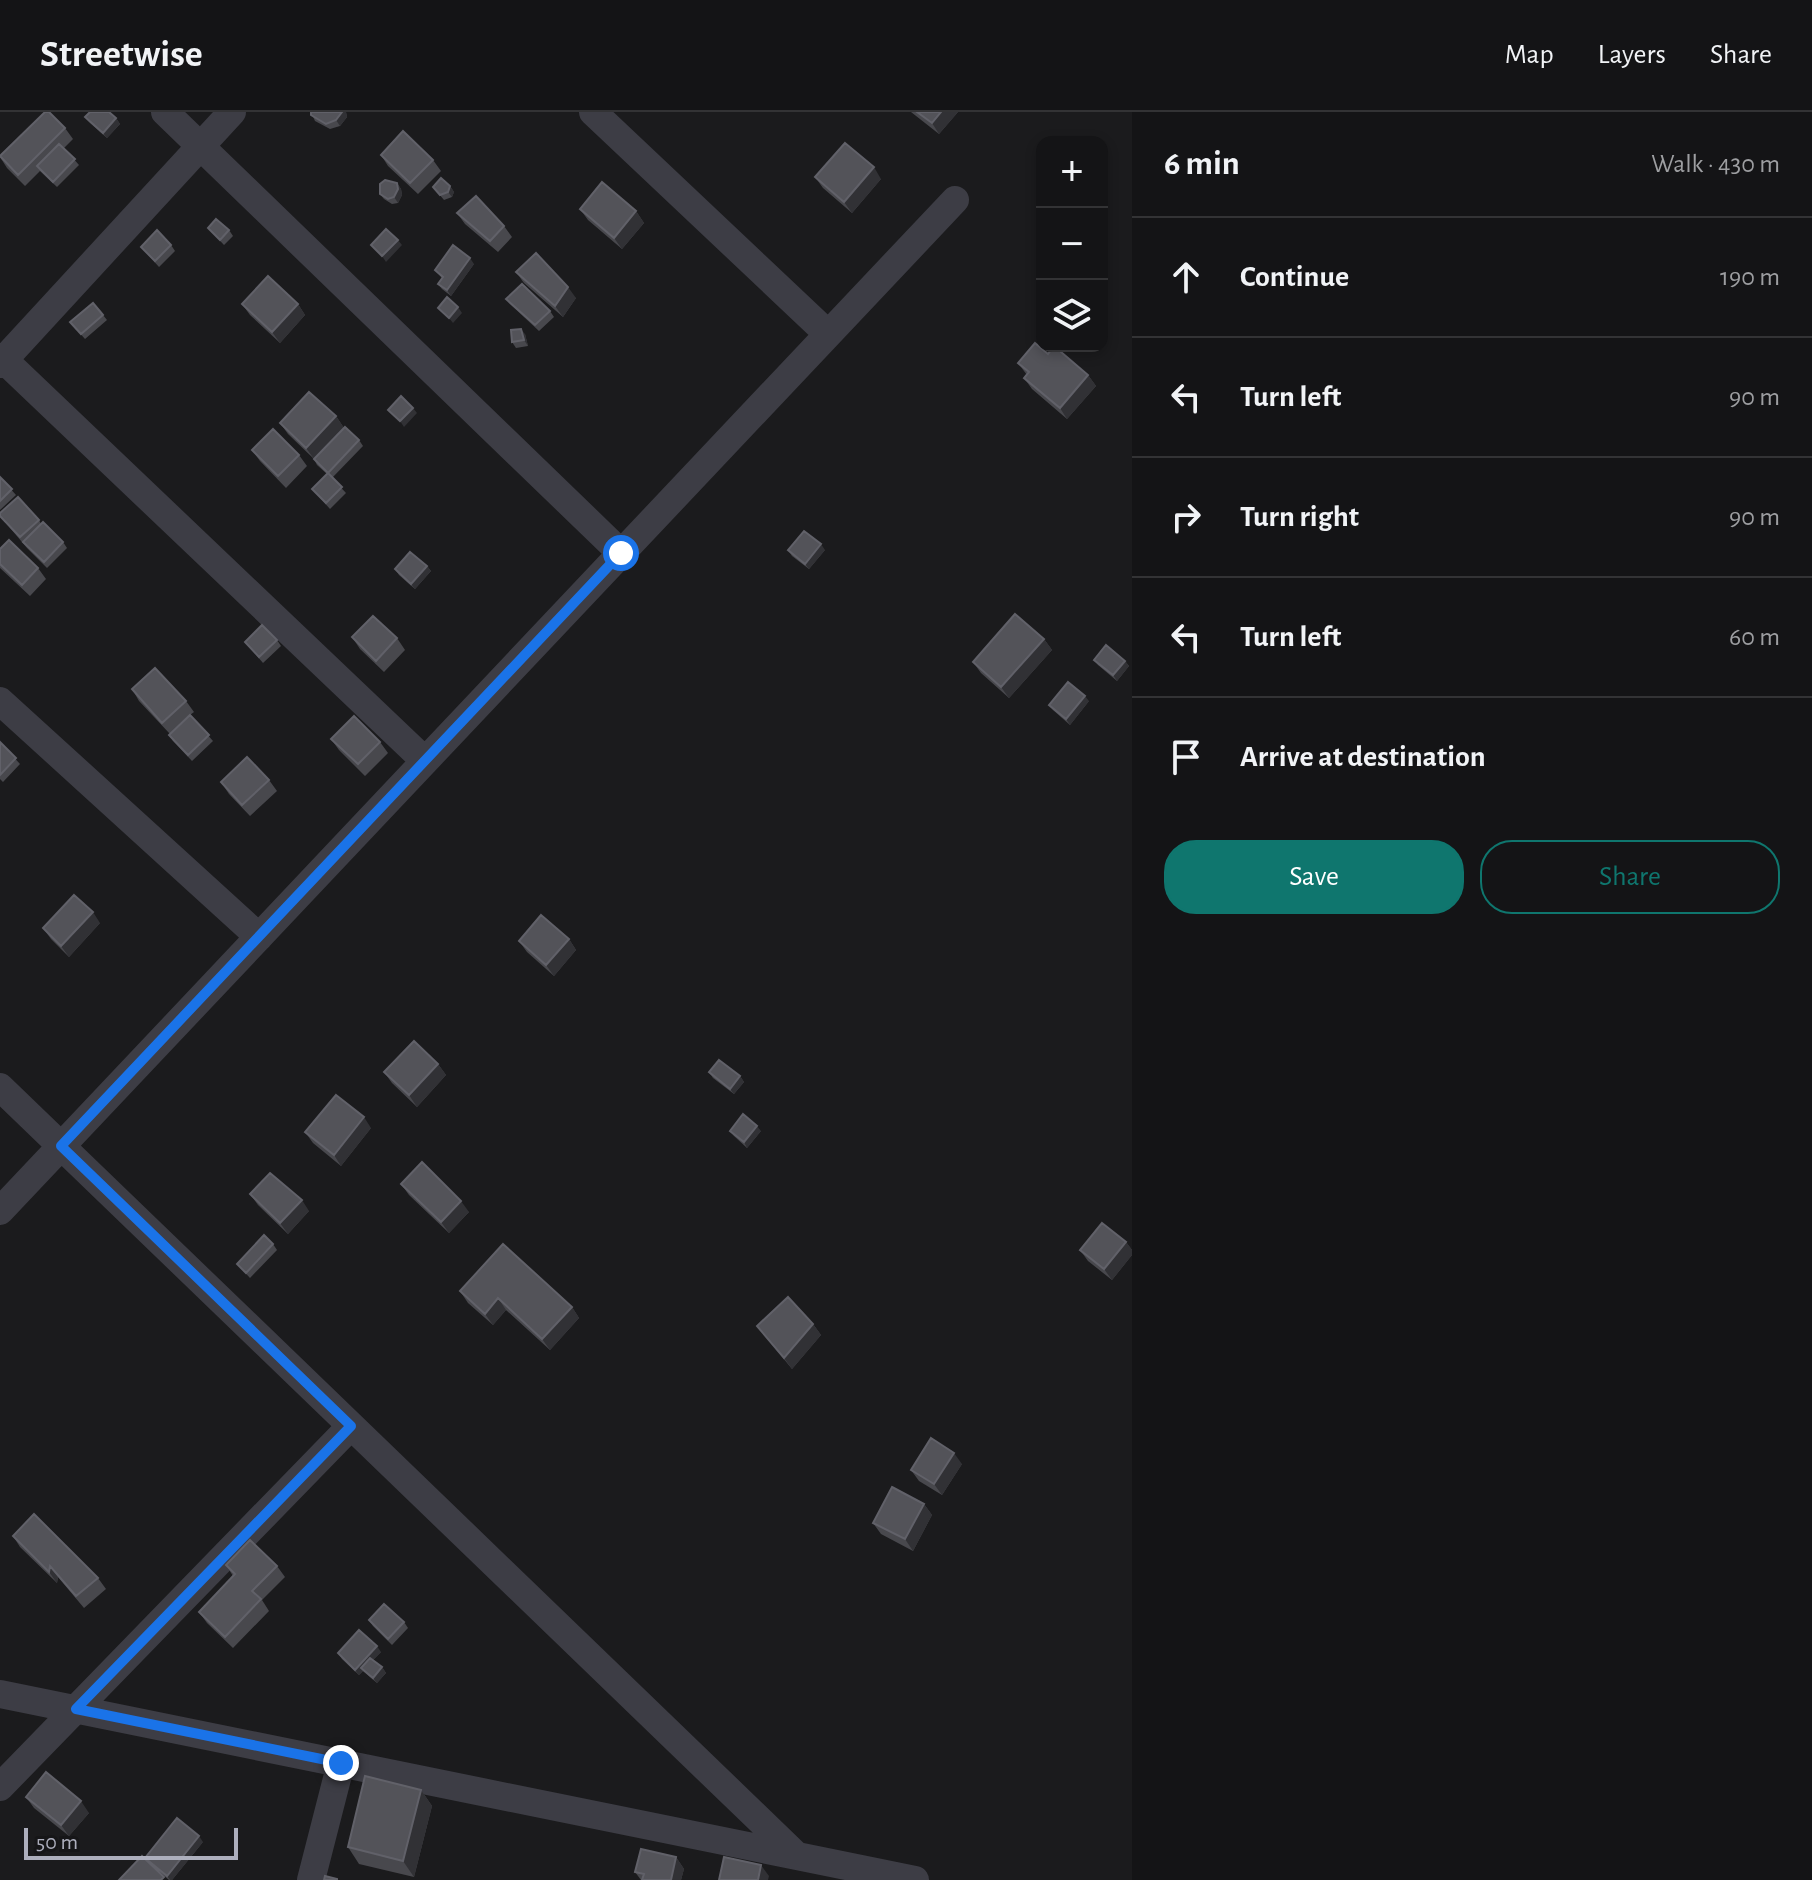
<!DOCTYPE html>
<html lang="en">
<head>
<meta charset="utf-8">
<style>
  body { margin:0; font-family:"Alegreya Sans",sans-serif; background:#1d1d1f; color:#f1f3f6 }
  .controls { position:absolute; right:24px; top:24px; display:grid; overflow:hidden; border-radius:16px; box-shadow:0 4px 12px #0003 }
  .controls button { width:72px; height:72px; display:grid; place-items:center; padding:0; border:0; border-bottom:2px solid #333335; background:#141416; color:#f1f3f6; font:40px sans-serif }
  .scale { position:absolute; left:24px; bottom:20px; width:214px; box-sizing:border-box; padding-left:8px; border:4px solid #adafbd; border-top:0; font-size:22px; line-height:28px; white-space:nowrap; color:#adafbd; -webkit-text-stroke:6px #161618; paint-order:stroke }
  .stop { position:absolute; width:24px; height:24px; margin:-18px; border:6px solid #1a73e8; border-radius:50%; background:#fff }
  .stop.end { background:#1a73e8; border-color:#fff; box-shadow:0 2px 8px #0008 }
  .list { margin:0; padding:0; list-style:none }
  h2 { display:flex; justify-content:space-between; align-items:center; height:104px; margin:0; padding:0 32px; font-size:34px }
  h2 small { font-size:26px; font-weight:400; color:#9d9ea1 }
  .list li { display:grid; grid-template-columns:52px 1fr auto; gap:24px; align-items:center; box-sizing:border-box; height:120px; padding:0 32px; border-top:2px solid #333335 }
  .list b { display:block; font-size:30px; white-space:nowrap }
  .list em { font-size:26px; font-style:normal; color:#9d9ea1 }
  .actions { display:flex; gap:16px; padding:24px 32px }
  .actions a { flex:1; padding:18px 0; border:2px solid #0f766e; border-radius:32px; text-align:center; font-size:28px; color:#0f766e }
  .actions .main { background:#0f766e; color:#fff }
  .icon { flex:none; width:44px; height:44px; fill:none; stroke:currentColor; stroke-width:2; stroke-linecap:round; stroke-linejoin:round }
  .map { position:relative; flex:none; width:1132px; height:1768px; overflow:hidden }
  header { display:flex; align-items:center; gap:48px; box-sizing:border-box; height:112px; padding:0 40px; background:#141416; border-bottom:2px solid #333335 }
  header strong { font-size:38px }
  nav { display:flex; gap:44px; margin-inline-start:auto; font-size:28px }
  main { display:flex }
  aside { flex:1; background:#141416 }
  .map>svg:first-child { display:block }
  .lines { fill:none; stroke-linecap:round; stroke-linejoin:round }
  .minor { stroke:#3d3d45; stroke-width:28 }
  .wall { fill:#48484d }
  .shaded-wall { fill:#313135 }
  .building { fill:#535359; stroke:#616169; stroke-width:2 }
  .route { stroke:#1a73e8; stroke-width:10 }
</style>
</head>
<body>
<header>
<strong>Streetwise</strong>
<nav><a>Map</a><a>Layers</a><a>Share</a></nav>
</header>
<main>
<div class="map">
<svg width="1132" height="1768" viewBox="0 0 1132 1768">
  <rect width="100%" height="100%" fill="#1b1b1d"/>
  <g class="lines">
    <path class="minor" d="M165 0 621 441
      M593 0 828 222
      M4 248 425 649
      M0 252 232 0
      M0 589 259 825
      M0 975 797 1744
      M0 1099 955 88
      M0 1582 915 1768
      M0 1675 351 1314
      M311 1768 341 1651"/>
  </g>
  <path class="wall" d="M311 0H346L347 5 340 14 330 17 315 9Z
    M911 0H958L939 22Z
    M85 5 116 6 120 12 107 26 89 10Z
    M65 16 73 27 64 36 79 53 57 75 40 59 25 74 7 56 0 45Z
    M381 43 433 48 441 59 418 82 388 54Z
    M815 65 881 67 852 101 823 76Z
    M397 71 401 77 402 83 398 91 392 92 384 87 380 82Z
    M450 74 454 80 452 85 444 88 433 75Z
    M580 97 636 99 644 111 622 137 588 108Z
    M457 101 504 114 512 125 498 140 465 112Z
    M208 116 229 118 233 124 224 133Z
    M171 133 175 139 159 155 141 135Z
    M474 152 451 184 442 177 438 172 442 166 435 158Z
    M516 160 576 186 563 205 524 171Z
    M506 187 550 199 554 205 539 219 510 192Z
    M242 192H298L305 203 280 231 250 203Z
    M103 203 107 208 85 227 70 210Z
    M525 222 528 234 516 236 512 230Z
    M1018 251 1088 263 1096 274 1067 307 1032 277 1024 266 1027 263Z
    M336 304 344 316 359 328 363 334 332 366 346 381 330 397 312 377 327 362 317 353 314 347 288 322 280 311Z
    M252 338 299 343 307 354 286 376 260 349Z
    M0 365 16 383 0 398Z
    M0 404 39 408 41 412 63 430 67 436 47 456 27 436Z
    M0 437 38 456 46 467 30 484 0 456Z
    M788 438H825L809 457 792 444Z
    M427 454 431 459 415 477 399 463 395 457Z
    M352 525 397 526 405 538 384 560 360 537Z
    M1044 527 1052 538 1009 586 981 561 973 550Z
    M277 528 281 534 263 551 245 530Z
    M1094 548 1125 549 1129 554 1117 569 1098 553Z
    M132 577 186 589 194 600 190 603 213 629 192 649 173 629 169 623 170 622 139 589Z
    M1089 589 1070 613 1053 598 1049 593Z
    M331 627 380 630 388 641 365 664 339 638Z
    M0 630 20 652 3 670 0 667Z
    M269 668 277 679 250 704 229 682 221 670Z
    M100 811 69 845 51 827 43 816Z
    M569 827 576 838 554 864 527 840 519 829Z
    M438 952 446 963 417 995 392 971 384 960Z
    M709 960 740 964 744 970 734 982 713 966Z
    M371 1016 341 1054 313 1031 305 1020Z
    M730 1019H761L747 1036 734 1024Z
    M401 1072 469 1100 449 1121 409 1083Z
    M250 1082 309 1099 288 1122 258 1093Z
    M1126 1130 1132 1138V1143L1112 1168 1088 1149 1080 1138Z
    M273 1132 277 1138 250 1166 237 1152Z
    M460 1179 572 1195 579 1206 550 1238 506 1198 493 1213 468 1191Z
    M813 1212 821 1223 792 1257 757 1214Z
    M962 1352 942 1383 919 1369 911 1358Z
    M924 1392 932 1403 913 1439 881 1422 873 1411Z
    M13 1424 98 1466 106 1477 84 1496 58 1465 57 1471 20 1435Z
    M226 1453 277 1454 285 1465 262 1488 269 1499 233 1536 207 1511 199 1500 233 1464Z
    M369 1508 404 1510 408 1516 392 1533 373 1514Z
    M381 1540 373 1548 382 1555 386 1561 377 1571 363 1559 359 1563 342 1547 338 1541Z
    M421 1678 432 1694 414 1765 359 1752 348 1735Z
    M26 1685 89 1701 69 1724 34 1696Z
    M203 1730 172 1768H169L147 1749Z
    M676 1745 684 1757 681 1768H641L635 1760Z"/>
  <path class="shaded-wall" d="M342 0H346L347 5 340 14 336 8Z
    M941 0H958L939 22 932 11Z
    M116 6 120 12 107 26 103 21Z
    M874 55 881 67 852 101 844 90Z
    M397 71 401 77 402 83 398 91 394 85Z
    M450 74 454 80 452 85 448 80Z
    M636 99 644 111 622 137 614 126Z
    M398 128 402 133 386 150 382 144Z
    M470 146 474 152 451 184 447 178Z
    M568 175 576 186 563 205 555 194Z
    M298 192 305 203 280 231 272 220Z
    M458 195 462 201 453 211 449 206Z
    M521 217 525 222 528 234 524 228Z
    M1088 263 1096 274 1067 307 1060 296Z
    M413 296 417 301 404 315 400 309Z
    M336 304 344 316 314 347 306 336Z
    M821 432 825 438 809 457 805 452Z
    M427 454 431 459 415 477 411 472Z
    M1044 527 1052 538 1009 586 1001 575Z
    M1125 549 1129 554 1117 569 1113 563Z
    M1085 584 1089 589 1070 613 1066 607Z
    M93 800 100 811 69 845 61 834Z
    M569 827 576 838 554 864 546 853Z
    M438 952 446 963 417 995 409 983Z
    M740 964 744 970 734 982 730 977Z
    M364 1005 371 1016 341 1054 334 1043Z
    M757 1014 761 1019 747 1036 744 1030Z
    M302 1088 309 1099 288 1122 280 1111Z
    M461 1089 469 1100 449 1121 441 1110Z
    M1126 1130 1132 1138V1143L1112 1168 1104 1157Z
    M498 1186 506 1198 493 1213 485 1202Z
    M572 1195 579 1206 550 1238 542 1227Z
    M813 1212 821 1223 792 1257 784 1246Z
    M954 1341 962 1352 942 1383 934 1372Z
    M924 1392 932 1403 913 1439 905 1427Z
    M50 1454 58 1465 57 1471 49 1460Z
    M377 1534 381 1540 364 1558 361 1556 363 1559 359 1563 355 1558Z
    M382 1555 386 1561 377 1571 373 1566Z
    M421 1678 432 1694 414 1765 403 1749Z
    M81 1689 89 1701 69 1724 61 1713Z
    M199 1724 203 1730 172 1768H170L167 1764Z
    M676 1745 684 1757 681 1768H671Z
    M761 1753 769 1764 768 1768H758Z"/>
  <path class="building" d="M45 0H49L65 16 18 63 0 44Z
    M90 0H109L116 6 103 21 85 5Z
    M311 0H342L336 8 326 12 311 3Z
    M917 0H941L932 11Z
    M403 19 433 48 410 71 381 43Z
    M845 31 874 55 844 90 815 65Z
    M59 32 75 47 53 70 37 54Z
    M441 66 450 74 448 80 440 83 433 75Z
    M385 68 397 71 398 77 394 85 388 87 380 82V72Z
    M602 70 636 99 614 126 580 97Z
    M476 84 504 114 490 129 457 101Z
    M216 107 229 118 220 128 208 116Z
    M386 117 398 128 382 144 371 133Z
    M157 118 171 133 155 149 141 135Z
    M453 133 470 146 447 178 438 172 443 165 435 158Z
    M536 141 568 175 555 194 516 160Z
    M268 164 298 192 272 220 242 192Z
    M522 172 550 199 535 213 506 187Z
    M447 185 458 195 449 206 438 196Z
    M93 191 103 203 81 222 70 210Z
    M521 217 524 228 512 230 511 218Z
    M1035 231 1048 242 1054 234 1088 263 1060 296 1024 266 1029 260 1018 251Z
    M309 280 336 304 306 336 280 311Z
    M401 284 413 296 400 309 388 298Z
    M345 315 359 328 328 361 314 347Z
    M273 317 299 343 278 364 252 338Z
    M328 361 342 375 326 391 312 377Z
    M0 365 12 377 0 389Z
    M18 385 39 408 20 425 0 404V401Z
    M43 410 63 430 44 450 23 430Z
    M804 419 821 432 805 452 788 438Z
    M9 428 38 456 22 473 0 452V437Z
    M410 440 427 454 411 472 395 457Z
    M1015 502 1044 527 1001 575 973 550Z
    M373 504 397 526 376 549 352 525Z
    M262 513 277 528 259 545 245 530Z
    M1106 533 1125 549 1113 563 1094 548Z
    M155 556 186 589 162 611 132 577Z
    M1068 570 1085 584 1066 607 1049 593Z
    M190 603 209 623 188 643 169 623Z
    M354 604 380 630 358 652 331 627Z
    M0 630 16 646 0 663Z
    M247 645 269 668 242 693 221 670Z
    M74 783 93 800 61 834 43 816Z
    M541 803 569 827 546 853 519 829Z
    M414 929 438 952 409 983 384 960Z
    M719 948 740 964 730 977 709 960Z
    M336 983 364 1005 334 1043 305 1020Z
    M743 1002 757 1014 744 1030 730 1019Z
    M422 1050 461 1089 441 1110 401 1072Z
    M270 1061 302 1088 280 1111 250 1082Z
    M1102 1111 1126 1130 1104 1157 1080 1138Z
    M264 1123 273 1132 246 1161 237 1152Z
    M503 1132 572 1195 542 1227 498 1186 485 1202 460 1179Z
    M788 1185 813 1212 784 1246 757 1214Z
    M931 1326 954 1341 934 1372 911 1358Z
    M892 1375 924 1392 905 1427 873 1411Z
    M34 1402 98 1466 76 1484 50 1454 49 1460 13 1424Z
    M250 1428 277 1454 252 1479 261 1487 225 1525 199 1500 235 1462 226 1453Z
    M384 1492 404 1510 388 1527 369 1508Z
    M359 1518 377 1534 355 1558 338 1541Z
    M370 1546 382 1555 373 1566 361 1556Z
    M46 1660 81 1689 61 1713 26 1685Z
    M365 1664 421 1678 403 1749 348 1735Z
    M177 1706 199 1724 167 1764 145 1746Z
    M641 1737 676 1745 671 1768H642L644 1762 635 1760Z
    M142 1744 164 1765 161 1768H119Z
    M724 1745 761 1753 758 1768H719Z
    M325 1764 337 1767V1768H324Z"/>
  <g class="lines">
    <path class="route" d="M341 1651 76 1597 351 1314 61 1034 621 441"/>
  </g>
</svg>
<div class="controls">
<button>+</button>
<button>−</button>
<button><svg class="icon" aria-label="layers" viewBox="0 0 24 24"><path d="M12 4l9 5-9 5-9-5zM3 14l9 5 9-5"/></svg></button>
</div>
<div class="scale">50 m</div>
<div class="stop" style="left:621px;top:441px"></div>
<div class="stop end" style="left:341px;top:1651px"></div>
</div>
<aside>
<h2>6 min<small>Walk · 430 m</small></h2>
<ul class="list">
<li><svg class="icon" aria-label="ahead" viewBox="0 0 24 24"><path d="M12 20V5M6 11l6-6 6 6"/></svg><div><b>Continue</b></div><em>190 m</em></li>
<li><svg class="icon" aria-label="left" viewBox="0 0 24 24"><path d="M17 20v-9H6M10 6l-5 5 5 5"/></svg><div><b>Turn left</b></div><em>90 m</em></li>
<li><svg class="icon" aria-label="right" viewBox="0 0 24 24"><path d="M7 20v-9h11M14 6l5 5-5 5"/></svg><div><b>Turn right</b></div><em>90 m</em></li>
<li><svg class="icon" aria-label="left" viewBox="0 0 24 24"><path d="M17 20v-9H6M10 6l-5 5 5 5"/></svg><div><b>Turn left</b></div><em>60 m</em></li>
<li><svg class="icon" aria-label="arrive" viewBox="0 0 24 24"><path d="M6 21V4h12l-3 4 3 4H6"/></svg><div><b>Arrive at destination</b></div></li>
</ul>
<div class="actions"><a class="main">Save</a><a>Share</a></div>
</aside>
</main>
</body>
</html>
